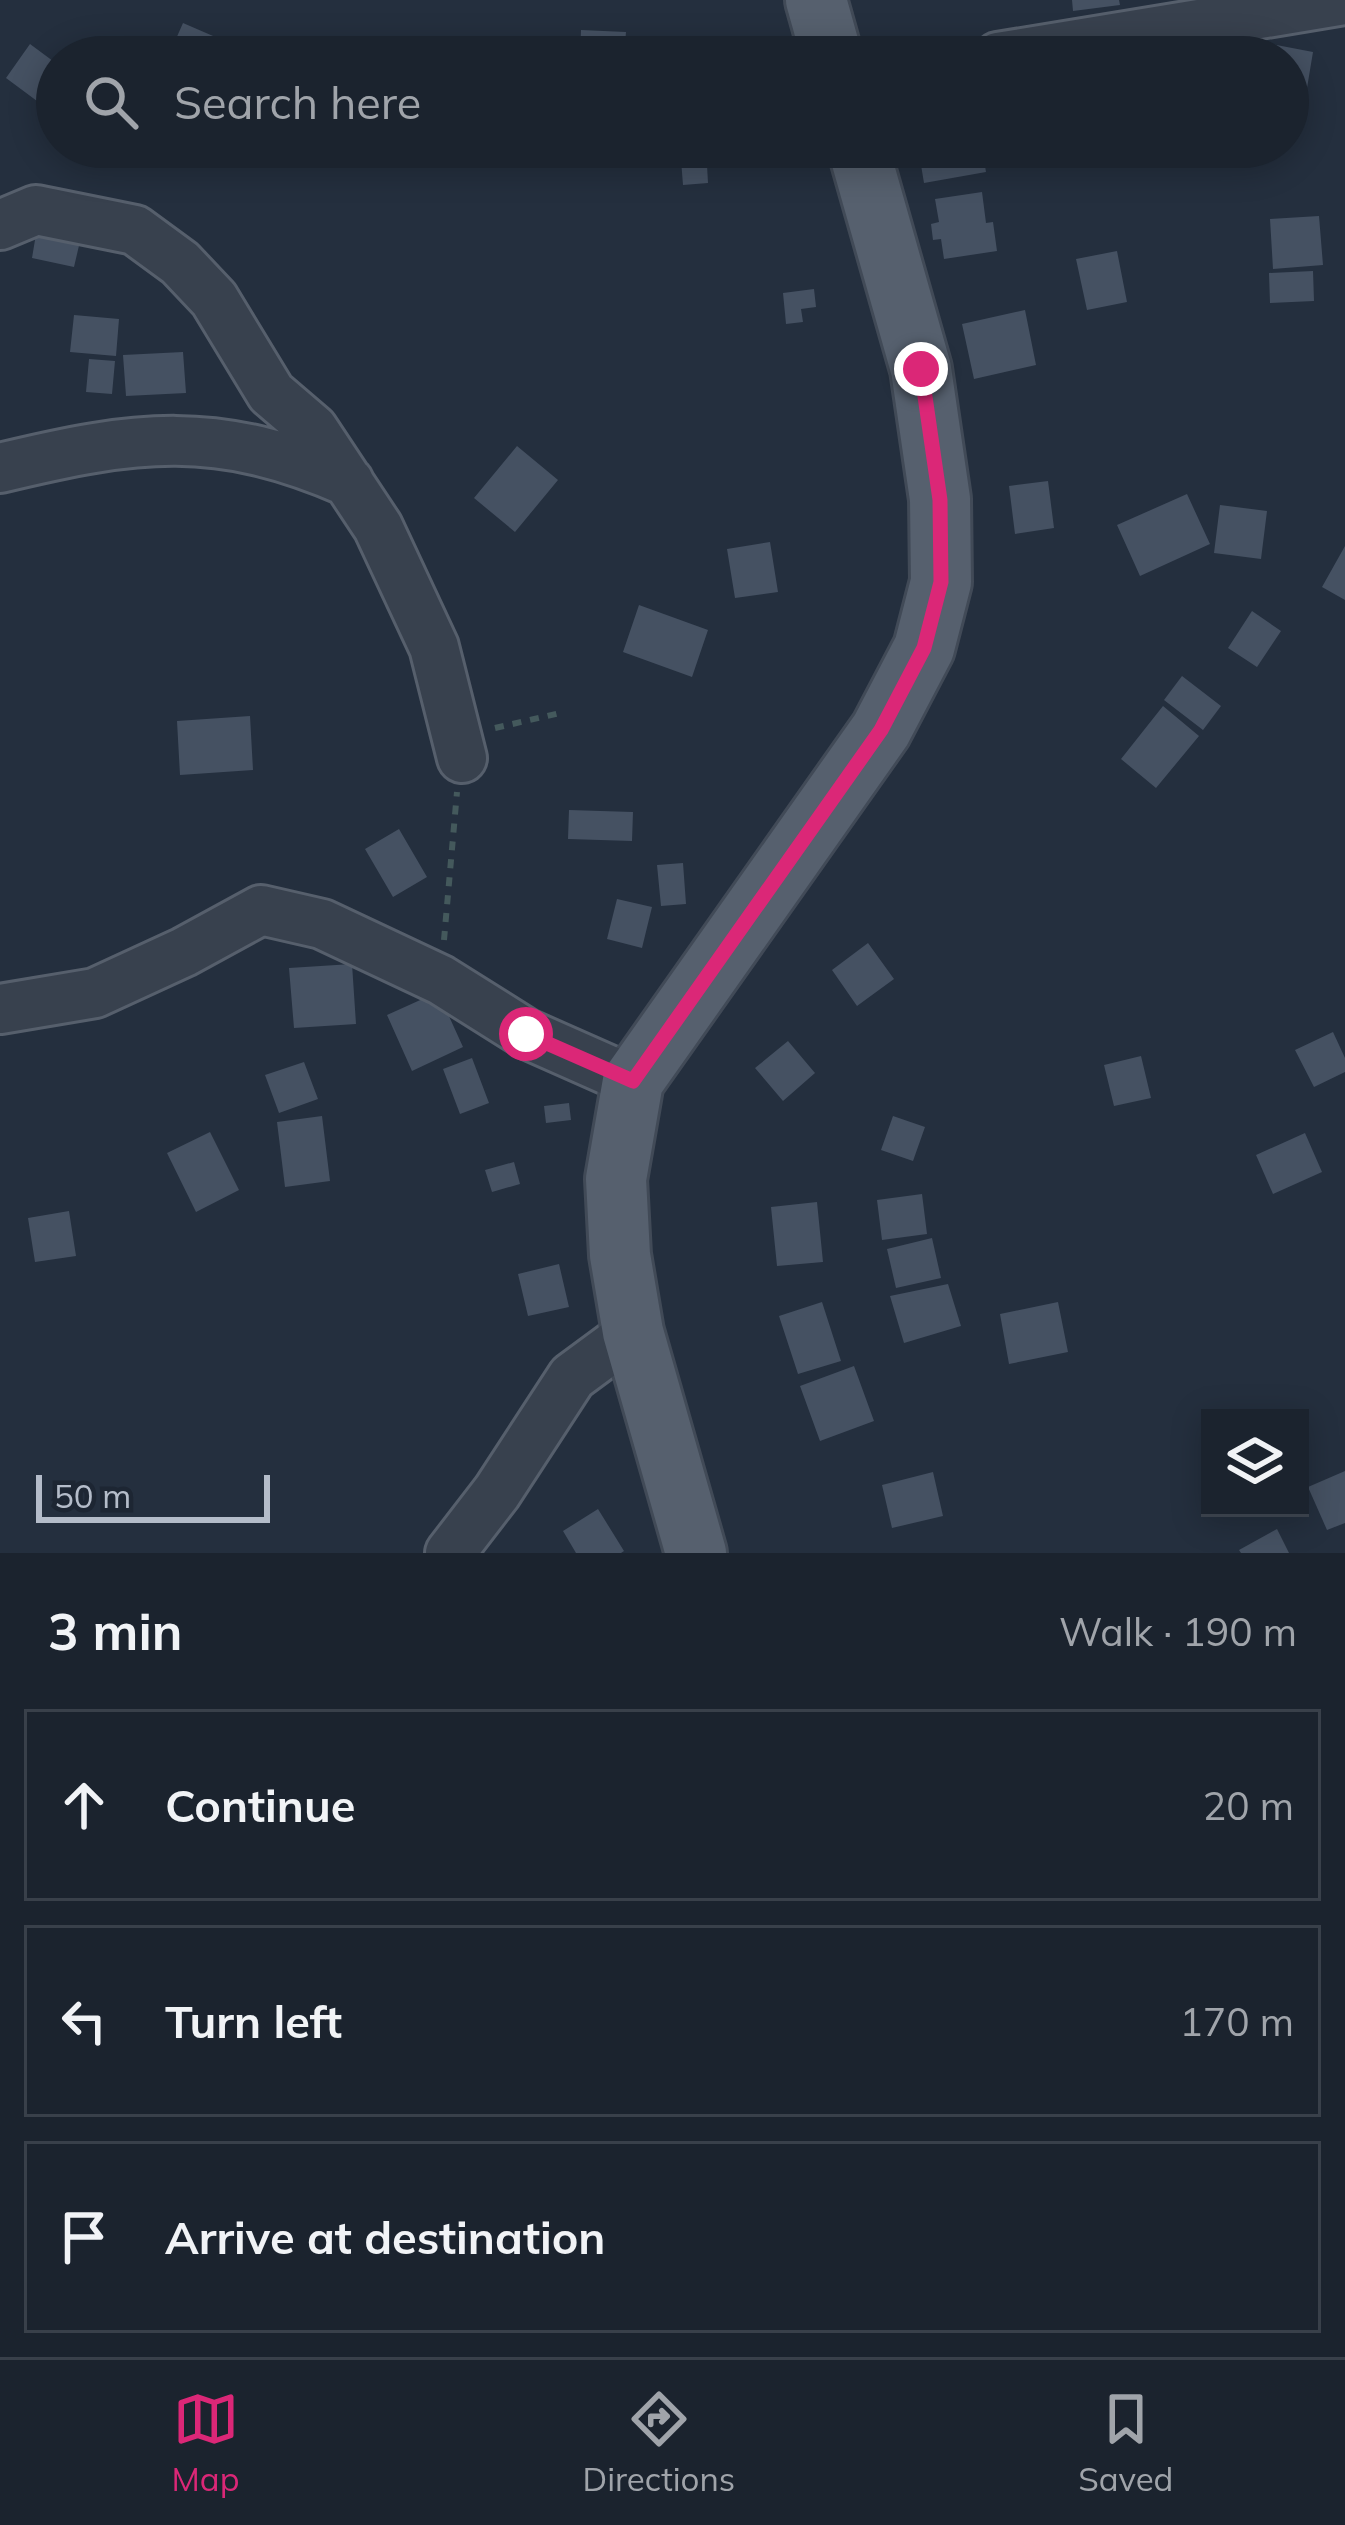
<!DOCTYPE html>
<html lang="en">
<head>
<meta charset="utf-8">
<style>
  body { margin:0; font-family:Mulish,sans-serif; background:#282f3a; color:#f1f3f6 }
  .controls { position:absolute; right:36px; bottom:36px; display:grid; overflow:hidden; border-radius:0px; box-shadow:0 6px 30px #0003 }
  .controls button { width:108px; height:108px; display:grid; place-items:center; padding:0; border:0; border-bottom:3px solid #39404a; background:#1b232e; color:#f1f3f6; font:60px sans-serif }
  .scale { position:absolute; left:36px; bottom:30px; width:234px; box-sizing:border-box; padding-left:12px; border:6px solid #b4bcc9; border-top:0; font-size:33px; line-height:42px; white-space:nowrap; color:#b4bcc9; -webkit-text-stroke:9px #1d2633; paint-order:stroke }
  .stop { position:absolute; width:36px; height:36px; margin:-27px; border:9px solid #db2777; border-radius:50%; background:#fff }
  .stop.end { background:#db2777; border-color:#fff; box-shadow:0 3px 12px #0008 }
  .list { margin:0; padding:0; list-style:none }
  h2 { display:flex; justify-content:space-between; align-items:center; height:156px; margin:0; padding:0 48px; font-size:51px }
  h2 small { font-size:39px; font-weight:400; color:#a0a4aa }
  .list li { display:grid; grid-template-columns:78px 1fr auto; gap:36px; align-items:center; box-sizing:border-box; height:192px; margin:0 24px 24px; padding:0 24px; border:3px solid #39404a; border-radius:0px }
  .list b { display:block; font-size:45px; white-space:nowrap }
  .list em { font-size:39px; font-style:normal; color:#a0a4aa }
  .icon { flex:none; width:66px; height:66px; fill:none; stroke:currentColor; stroke-width:2; stroke-linecap:round; stroke-linejoin:round }
  .map { position:relative; flex:none; width:1345px; height:1553px; overflow:hidden }
  .search { position:absolute; background:#1b232e; box-shadow:0 6px 30px #0003; left:36px; right:36px; top:36px; height:132px; display:flex; align-items:center; gap:30px; box-sizing:border-box; padding:0 42px; border-radius:66px; color:#a0a4aa; font-size:45px }
  .sheet { height:804px; background:#1b232e }
  nav { display:flex; justify-content:space-around; align-items:center; box-sizing:border-box; height:168px; border-top:3px solid #39404a; background:#1b232e; font-size:33px; color:#a0a4aa }
  nav a { display:grid; justify-items:center; gap:6px }
  nav .on { color:#db2777 }
  .map>svg:first-child { display:block }
  .building { fill:#455162 }
  .lines { fill:none; stroke-linecap:round; stroke-linejoin:round }
  .minor-casing { stroke:#565f6c; stroke-width:54 }
  .major-casing { stroke:#414a57; stroke-width:66 }
  .path { stroke:#44595c; stroke-width:6; stroke-dasharray:9 9; stroke-linecap:butt }
  .minor { stroke:#38414e; stroke-width:48 }
  .major { stroke:#56606e; stroke-width:60 }
  .route { stroke:#db2777; stroke-width:15 }
</style>
</head>
<body>
<div class="map">
<svg width="1345" height="1553" viewBox="0 0 1345 1553">
  <rect width="100%" height="100%" fill="#242f3e"/>
  <path class="building" d="M1072 0H1119L1120 5 1073 11Z
    M183 23 220 39 212 57H168Z
    M581 30 626 32 624 57H580Z
    M1266 43 1313 52 1305 100 1288 97V57H1263Z
    M30 44 57 64V82L41 104 6 78Z
    M680 147H706L708 183 683 185Z
    M918 147H982L986 172 924 183Z
    M982 192 986 223 993 222 997 251 944 259 941 239 933 240 931 224 939 222 935 199Z
    M1319 216 1323 265 1273 269 1270 219Z
    M37 228 81 237 74 267 32 258Z
    M1117 251 1127 302 1087 310 1076 259Z
    M1313 271 1314 301 1270 303 1269 273Z
    M814 289 816 307 801 309 803 322 786 324 783 293Z
    M1025 310 1036 365 974 379 962 324Z
    M74 315 119 319 116 356 70 352Z
    M183 352 186 393 126 396 123 355Z
    M89 359 115 361 112 394 86 392Z
    M517 446 558 480 515 532 474 498Z
    M1048 481 1054 528 1015 534 1009 486Z
    M1187 494 1210 544 1140 576 1117 525Z
    M1220 505 1267 511 1261 559 1214 553Z
    M770 542 778 592 735 598 727 549Z
    M1345 546V600L1322 587Z
    M639 605 708 630 692 677 623 652Z
    M1252 611 1281 631 1257 667 1228 648Z
    M1182 676 1221 706 1203 730 1164 700Z
    M1163 706 1199 736 1156 788 1121 759Z
    M250 716 253 770 180 775 177 721Z
    M569 810 633 812 632 841 568 839Z
    M399 829 427 877 393 897 365 849Z
    M683 863 686 904 661 906 657 865Z
    M617 899 652 907 642 948 607 939Z
    M868 943 894 979 857 1006 832 970Z
    M352 964 356 1024 294 1028 289 968Z
    M438 992 463 1047 412 1071 387 1015Z
    M1333 1032 1345 1058V1072L1314 1087 1295 1050Z
    M788 1041 815 1073 783 1101 755 1068Z
    M1141 1056 1151 1098 1114 1106 1104 1065Z
    M472 1058 489 1103 460 1114 443 1069Z
    M304 1062 318 1099 279 1113 265 1075Z
    M569 1103 571 1120 546 1123 544 1106Z
    M322 1116 330 1181 285 1187 277 1122Z
    M893 1116 925 1127 913 1161 881 1150Z
    M210 1132 239 1190 196 1212 167 1153Z
    M1305 1133 1322 1172 1273 1194 1256 1155Z
    M514 1162 520 1184 492 1192 485 1170Z
    M922 1194 927 1234 882 1240 877 1200Z
    M817 1202 823 1262 777 1266 771 1207Z
    M69 1211 76 1256 35 1262 28 1218Z
    M932 1238 941 1278 896 1288 887 1249Z
    M559 1264 569 1307 528 1316 518 1274Z
    M948 1284 961 1326 904 1343 890 1296Z
    M822 1302 841 1361 798 1374 779 1316Z
    M1058 1302 1068 1352 1009 1364 1000 1314Z
    M854 1366 874 1421 820 1441 800 1386Z
    M1345 1471V1523L1327 1530 1308 1487Z
    M933 1472 943 1516 892 1528 882 1485Z
    M598 1509 624 1551 621 1553H576L563 1531Z
    M1277 1529 1289 1553H1241L1239 1550Z"/>
  <g class="lines">
    <g class="minor-casing">
      <path id="minor" d="M998 57 1345 0
        M0 225 36 210 135 230 180 263 214 299 271 393 313 429 378 527 434 647 462 758
        M0 468C137 435 216 424 349 482
        M0 1009 95 993 184 952 261 910 322 924 441 980 527 1034 633 1081
        M450 1553 497 1492 572 1377 633 1332"/>
    </g>
    <g class="major-casing">
      <path id="major" d="M816 0 832 57
        M696 1553 633 1332 620 1255 616 1179 633 1081 881 730 924 648 941 582 940 499 921 369 858 147"/>
    </g>
    <path class="path" d="M495 728 560 713
      M444 940 457 792"/>
    <use href="#minor" class="minor"/>
    <use href="#major" class="major"/>
  </g>
  <g class="lines">
    <path class="route" d="M526 1034 633 1081 881 730 924 648 941 582 940 500 921 369"/>
  </g>
</svg>
<div class="controls">
<button><svg class="icon" aria-label="layers" viewBox="0 0 24 24"><path d="M12 4l9 5-9 5-9-5zM3 14l9 5 9-5"/></svg></button>
</div>
<div class="scale">50 m</div>
<div class="stop" style="left:526px;top:1034px"></div>
<div class="stop end" style="left:921px;top:369px"></div>
<div class="search"><svg class="icon" aria-label="search" viewBox="0 0 24 24"><circle cx="10" cy="10" r="6"/><path d="M15 15l6 6"/></svg>Search here</div>
</div>
<section class="sheet">
<h2>3 min<small>Walk · 190 m</small></h2>
<ul class="list">
<li><svg class="icon" aria-label="ahead" viewBox="0 0 24 24"><path d="M12 20V5M6 11l6-6 6 6"/></svg><div><b>Continue</b></div><em>20 m</em></li>
<li><svg class="icon" aria-label="left" viewBox="0 0 24 24"><path d="M17 20v-9H6M10 6l-5 5 5 5"/></svg><div><b>Turn left</b></div><em>170 m</em></li>
<li><svg class="icon" aria-label="arrive" viewBox="0 0 24 24"><path d="M6 21V4h12l-3 4 3 4H6"/></svg><div><b>Arrive at destination</b></div></li>
</ul>
</section>
<nav>
<a class="on"><svg class="icon" aria-label="map" viewBox="0 0 24 24"><path d="M3 6l6-2 6 2 6-2v14l-6 2-6-2-6 2zM9 4v14M15 6v14"/></svg>Map</a>
<a><svg class="icon" aria-label="directions" viewBox="0 0 24 24"><path d="M12 3l9 9-9 9-9-9zM9 14v-3h6M13 9l2 2-2 2"/></svg>Directions</a>
<a><svg class="icon" aria-label="saved" viewBox="0 0 24 24"><path d="M7 4h10v16l-5-4-5 4z"/></svg>Saved</a>
</nav>
</body>
</html>
